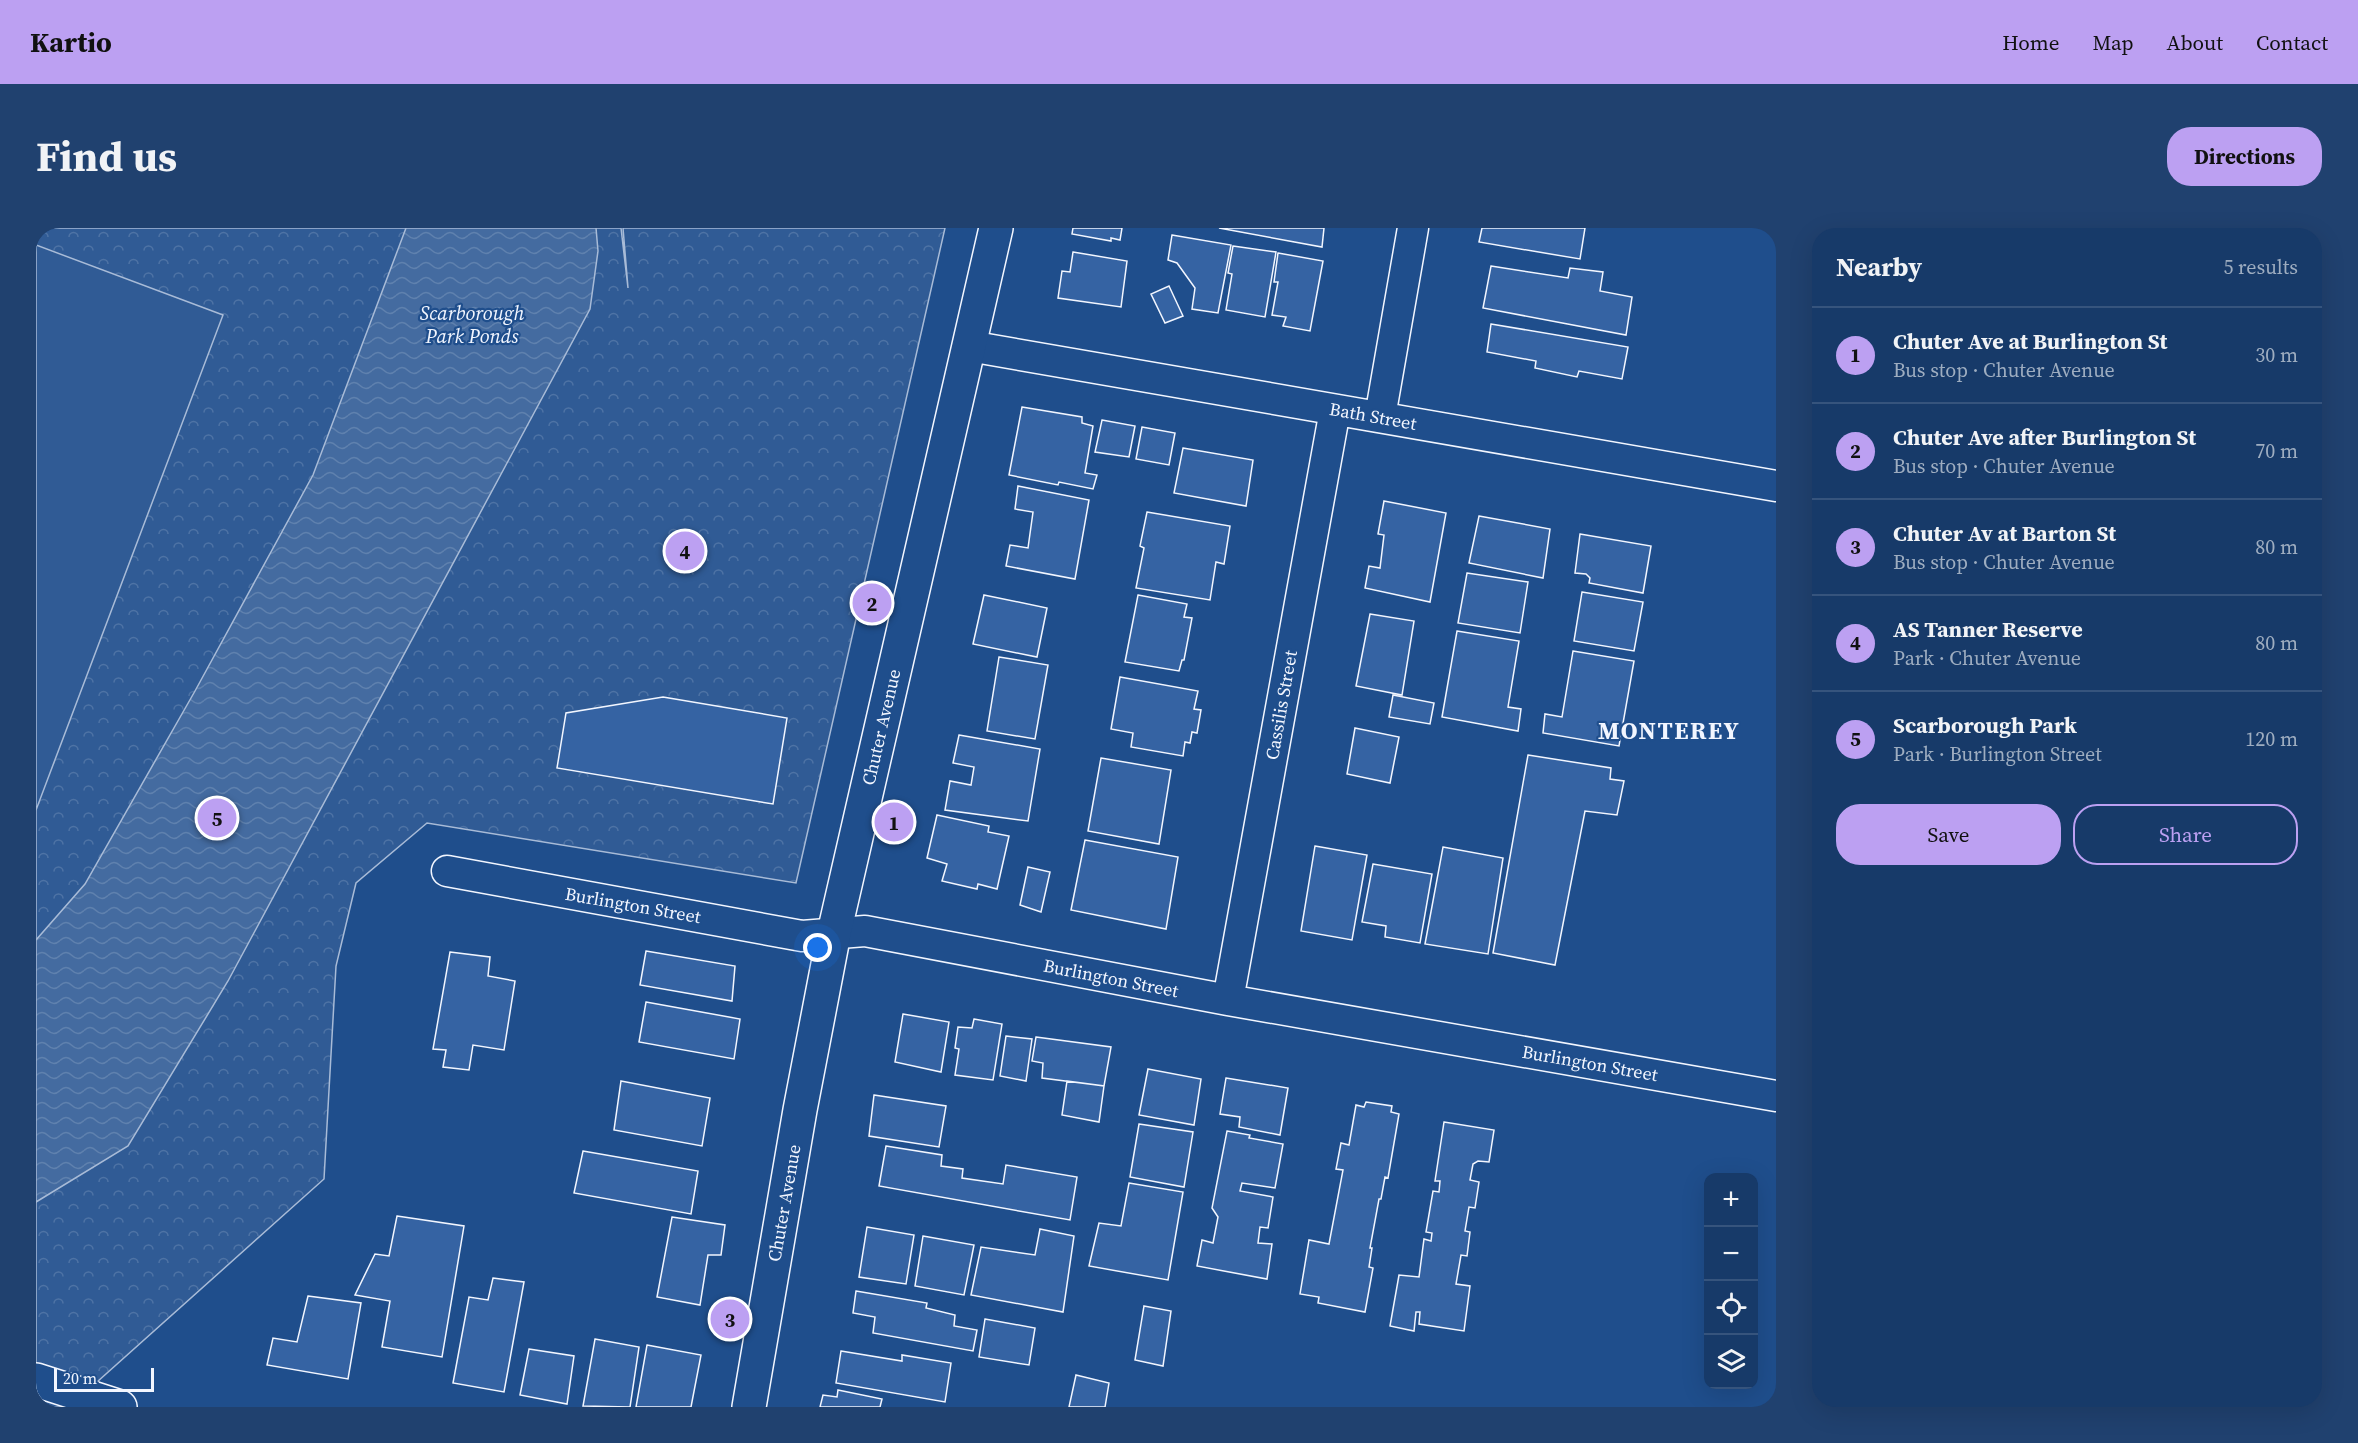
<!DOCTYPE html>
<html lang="en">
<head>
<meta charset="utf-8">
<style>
  body { margin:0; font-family:"Source Serif 4",serif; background:#20416f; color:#f1f3f6 }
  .controls { position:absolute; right:18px; bottom:18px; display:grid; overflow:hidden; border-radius:12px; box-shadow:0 6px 24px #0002 }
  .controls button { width:54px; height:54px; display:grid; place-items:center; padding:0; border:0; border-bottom:2px solid #36547d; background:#173a69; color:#f1f3f6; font:30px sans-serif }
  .scale { position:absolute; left:18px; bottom:15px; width:100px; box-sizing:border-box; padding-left:6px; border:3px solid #f2f6ff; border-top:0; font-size:16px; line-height:21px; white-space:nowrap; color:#f2f6ff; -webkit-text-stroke:4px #1f4e8c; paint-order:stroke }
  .you { position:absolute; left:782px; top:720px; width:21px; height:21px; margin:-15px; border:4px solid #fff; border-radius:50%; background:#1a73e8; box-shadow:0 0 0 9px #1a73e833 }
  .badge { display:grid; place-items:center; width:39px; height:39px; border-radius:50%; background:#bca0f2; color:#111; font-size:20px; font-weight:700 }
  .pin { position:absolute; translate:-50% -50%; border:3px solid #fff; box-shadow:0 2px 6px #0006 }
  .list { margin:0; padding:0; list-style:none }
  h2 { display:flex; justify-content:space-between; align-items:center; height:78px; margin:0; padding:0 24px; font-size:26px }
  h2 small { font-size:20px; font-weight:400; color:#9eadc0 }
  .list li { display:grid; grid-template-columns:39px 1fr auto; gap:18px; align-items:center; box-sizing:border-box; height:96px; padding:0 24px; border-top:2px solid #36547d }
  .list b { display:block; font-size:22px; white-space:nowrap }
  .list p { margin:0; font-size:20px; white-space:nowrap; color:#9eadc0 }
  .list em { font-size:20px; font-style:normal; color:#9eadc0 }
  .actions { display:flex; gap:12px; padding:18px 24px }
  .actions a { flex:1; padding:14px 0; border:2px solid #bca0f2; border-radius:24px; text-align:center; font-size:21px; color:#bca0f2 }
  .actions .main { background:#bca0f2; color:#111 }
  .icon { flex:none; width:33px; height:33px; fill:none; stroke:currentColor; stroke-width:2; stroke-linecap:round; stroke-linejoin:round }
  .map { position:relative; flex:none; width:1740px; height:1179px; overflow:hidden; border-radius:24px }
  header { display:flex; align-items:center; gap:36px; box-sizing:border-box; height:84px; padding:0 30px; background:#bca0f2; color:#111 }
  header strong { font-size:28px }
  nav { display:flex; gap:33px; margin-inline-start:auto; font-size:21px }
  .intro { display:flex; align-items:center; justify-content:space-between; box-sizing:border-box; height:144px; padding:0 36px }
  h1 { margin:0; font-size:42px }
  .button { padding:15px 27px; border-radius:24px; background:#bca0f2; color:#111; font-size:21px; font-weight:700 }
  main { display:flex; gap:36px; padding:0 36px }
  aside { flex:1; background:#173a69; border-radius:24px; box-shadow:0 6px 24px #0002 }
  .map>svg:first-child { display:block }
  .forest { fill:url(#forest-crowns); stroke:#a8bbd7; stroke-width:1.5 }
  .built { fill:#305b95; stroke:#a8bbd7; stroke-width:1.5 }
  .water { fill:url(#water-waves); stroke:#a8bbd7; stroke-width:1.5 }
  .building { fill:#3563a3; stroke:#f2f6ff; stroke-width:1.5 }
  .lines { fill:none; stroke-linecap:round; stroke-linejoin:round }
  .street-casing { stroke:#f2f6ff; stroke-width:33 }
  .secondary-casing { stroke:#f2f6ff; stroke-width:36 }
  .street { stroke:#1f4e8c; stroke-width:30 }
  .secondary { stroke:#1f4e8c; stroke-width:33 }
  .labels { text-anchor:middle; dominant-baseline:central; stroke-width:4.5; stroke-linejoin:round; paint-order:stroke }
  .street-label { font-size:18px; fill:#f2f6ff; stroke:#1f4e8c }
  .water-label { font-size:20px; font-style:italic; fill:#f2f6ff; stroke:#1f4e8c }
  .district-label { font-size:24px; font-weight:bold; letter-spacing:1.5px; fill:#f2f6ff; stroke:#1f4e8c }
</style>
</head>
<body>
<header>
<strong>Kartio</strong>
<nav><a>Home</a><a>Map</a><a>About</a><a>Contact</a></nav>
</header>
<div class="intro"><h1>Find us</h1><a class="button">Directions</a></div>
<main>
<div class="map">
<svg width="1740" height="1179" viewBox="0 0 1740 1179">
  <defs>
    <pattern id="forest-crowns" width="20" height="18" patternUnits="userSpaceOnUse" patternTransform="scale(1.5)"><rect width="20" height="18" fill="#305b95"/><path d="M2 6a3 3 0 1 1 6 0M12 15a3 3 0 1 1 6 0" fill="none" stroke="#4e73a5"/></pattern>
    <pattern id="water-waves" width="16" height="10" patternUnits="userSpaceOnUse" patternTransform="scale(1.5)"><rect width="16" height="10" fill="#446ba0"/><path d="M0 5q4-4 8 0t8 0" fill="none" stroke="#5f81ae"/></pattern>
  </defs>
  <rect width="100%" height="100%" fill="#1f4e8c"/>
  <path class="forest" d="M0 0H585L592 60 587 0H909L760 655 391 595 320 655 300 738 288 951 33 1179H0Z"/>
  <path class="built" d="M0 17 187 87 0 582Z"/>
  <path class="water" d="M370 0H560L562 23 554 81 192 753 92 918 0 974V712L49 656 159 463 277 247Z"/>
  <path class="building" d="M1037 0H1086L1084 12 1075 10V13L1036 6Z
    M1183 0H1288L1286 19Z
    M1446 0H1549L1544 31 1443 14Z
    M1136 7 1195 17 1182 85 1156 81 1159 60 1141 35 1132 32Z
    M1197 18 1240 24 1229 89 1190 82 1196 46 1192 45Z
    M1037 24 1091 33 1085 79 1022 70 1026 43 1034 44Z
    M1242 25 1287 33 1274 103 1247 98 1250 89 1236 87 1242 54H1238Z
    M1455 38 1532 50 1534 40 1567 44 1564 63 1596 69 1590 107 1447 80Z
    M1133 58 1147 88 1129 95 1115 66Z
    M1455 96 1592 119 1586 151 1543 143 1541 149 1499 140 1500 133 1451 124Z
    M986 179 1046 189V195L1057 198 1049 245 1061 247 1057 261 1023 254 1022 257 973 247Z
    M1066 192 1099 198 1093 229 1059 224Z
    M1106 199 1139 205 1133 237 1100 231Z
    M1147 220 1217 232 1210 278 1138 265Z
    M982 258 1053 272 1039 351 970 338 974 317 992 320 997 284 979 281Z
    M1348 273 1410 285 1394 374 1329 360 1333 338 1344 340 1348 307 1342 306Z
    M1111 284 1194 298 1188 336 1180 334 1174 372 1100 360 1108 320 1104 318Z
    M1443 288 1514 301 1507 350 1433 335Z
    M1544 306 1615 318 1607 365 1553 355 1554 350 1550 346 1539 345Z
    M1431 345 1492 354 1484 405 1422 395Z
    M1546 364 1607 374 1598 423 1538 413Z
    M948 367 1011 380 1001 429 937 416Z
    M1102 367 1151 376 1148 389 1156 390 1148 432H1146L1143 443 1089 434Z
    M1334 386 1378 393 1366 467 1320 458Z
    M1421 403 1483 413 1472 479 1485 481 1482 503 1406 489Z
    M1537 423 1598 433 1583 518 1507 505 1509 486 1526 489Z
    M963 429 1012 437 999 511 951 503Z
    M1084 449 1162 463 1158 481 1165 482 1161 505 1156 504 1154 515 1149 514 1147 528 1095 519 1097 505 1075 501Z
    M1357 467 1398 475 1394 496 1353 489Z
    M627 469 751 490 737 576 521 540 530 485Z
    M1319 500 1363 509 1354 555 1311 546Z
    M923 507 1004 521 992 593 909 582 914 553 935 557 938 539 917 535Z
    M1492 527 1575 540 1574 551 1588 553 1581 587 1549 583 1519 737 1457 725Z
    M1065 530 1135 542 1123 616 1052 603Z
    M901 587 953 598 952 604 973 608 961 661 942 656 941 661 906 653 911 636 891 630Z
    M1049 612 1142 629 1130 701 1035 682Z
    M1279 618 1331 627 1316 712 1265 703Z
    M1407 619 1467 630 1452 726 1389 716Z
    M1337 636 1396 646 1384 715 1349 709 1350 698 1326 694Z
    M992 639 1014 644 1005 684 984 677Z
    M610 723 699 738 696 773 604 757Z
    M414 724 454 729 452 748 479 753 468 822 437 817 433 842 407 839 410 822 397 821Z
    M610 774 704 791 698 831 603 814Z
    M867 786 913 794 905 844 859 834Z
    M938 791 966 796 957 852 919 847 923 821 919 820 922 799 936 800Z
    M970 808 996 811 990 853 964 848Z
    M1000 809 1075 819 1068 858 1006 850 1007 835 996 833Z
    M1112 841 1165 851 1158 897 1103 887Z
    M1190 850 1252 860 1244 907 1203 899 1204 889 1184 886Z
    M585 853 674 870 666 918 578 902Z
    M1031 853 1068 858 1063 894 1026 887Z
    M838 867 910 878 903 919 833 908Z
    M1330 874 1356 878 1355 884 1363 886 1352 950 1349 949 1345 971H1343L1334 1020H1336L1333 1039 1337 1040 1329 1084 1282 1075 1283 1069 1264 1066 1273 1012 1293 1016 1307 942 1300 941 1305 915 1313 917 1320 877 1328 879Z
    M1408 894 1458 902 1453 934 1442 933 1437 936 1434 952 1443 954 1439 980 1433 979 1429 1003 1434 1004 1431 1028 1425 1027 1420 1056 1434 1058 1428 1103 1383 1096 1384 1084H1380L1378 1103 1354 1098 1363 1047 1383 1049 1388 1011 1395 1013 1396 1005 1390 1004 1397 963 1403 964 1404 953H1399Z
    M1103 896 1157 904 1148 959 1094 949Z
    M1191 903 1214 907 1213 910 1247 916 1239 960 1206 955 1204 963 1237 969 1232 1000 1224 999 1222 1015 1236 1016 1231 1051 1161 1038 1166 1012 1177 1015 1182 989 1176 980Z
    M850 918 906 927 905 938 927 941 926 950 967 956 970 937 1041 949 1034 992 843 958Z
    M547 923 662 943 655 986 538 965Z
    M1093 955 1147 964 1132 1052 1053 1038 1063 995 1085 998Z
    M361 988 428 998 406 1129 346 1119 354 1073 319 1067 339 1026 353 1028Z
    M636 989 689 997 685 1027H672L664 1077 621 1069Z
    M831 999 878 1007 870 1056 823 1049Z
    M1004 1001 1038 1008 1027 1084 935 1067 945 1019 999 1027Z
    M887 1008 938 1017 928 1067 879 1058Z
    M457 1050 488 1054 468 1164 417 1155 433 1069 452 1072Z
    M820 1063 891 1075 890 1080 919 1087 918 1098 941 1102 937 1123 837 1105 839 1089 817 1085Z
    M272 1068 325 1075 312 1151 231 1137 237 1110 261 1114Z
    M1108 1078 1135 1083 1127 1138 1099 1132Z
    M949 1091 999 1100 993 1137 943 1129Z
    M559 1111 603 1119 594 1179 547 1178Z
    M611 1117 665 1127 655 1179H600Z
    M493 1121 538 1128 531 1176 484 1167Z
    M805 1123 866 1133V1127L915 1135 909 1174 800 1155Z
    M1040 1147 1073 1155 1069 1179H1033Z
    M802 1162 846 1171 844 1179H784L787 1167 801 1169Z"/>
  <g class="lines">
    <g class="street-casing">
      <path id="street" d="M933 118 1740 258
        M1344 189 1377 0
        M411 643 766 708 829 703 1192 772 1740 868
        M1192 772 1299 182"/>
    </g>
    <g class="secondary-casing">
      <path id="secondary" d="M0 1152 84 1179
        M713 1179 764 882 798 705 960 0"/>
    </g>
    <use href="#street" class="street"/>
    <use href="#secondary" class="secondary"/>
  </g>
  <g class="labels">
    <g class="street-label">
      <text transform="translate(1337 188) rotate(10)">Bath Street</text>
      <text transform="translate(1245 477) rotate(-80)">Cassilis Street</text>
      <text transform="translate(845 499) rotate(-77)">Chuter Avenue</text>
      <text transform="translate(597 677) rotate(10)">Burlington Street</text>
      <text transform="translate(1075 750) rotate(11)">Burlington Street</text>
      <text transform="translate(1554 835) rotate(10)">Burlington Street</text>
      <text transform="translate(748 975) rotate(-80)">Chuter Avenue</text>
    </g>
    <g class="water-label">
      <text x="436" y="85">Scarborough<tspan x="436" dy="23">Park Ponds</tspan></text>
    </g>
    <g class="district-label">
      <text x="1633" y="502">MONTEREY</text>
    </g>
  </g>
</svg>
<div class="controls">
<button>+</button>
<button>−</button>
<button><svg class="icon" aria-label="locate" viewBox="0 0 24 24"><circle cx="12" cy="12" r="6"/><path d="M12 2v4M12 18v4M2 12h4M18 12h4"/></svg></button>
<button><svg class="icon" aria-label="layers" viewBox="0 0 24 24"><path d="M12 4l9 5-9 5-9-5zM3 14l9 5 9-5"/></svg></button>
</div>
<div class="scale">20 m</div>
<div class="you"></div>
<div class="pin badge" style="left:858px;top:594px">1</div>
<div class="pin badge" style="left:836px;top:375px">2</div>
<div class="pin badge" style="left:694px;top:1091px">3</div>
<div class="pin badge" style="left:649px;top:323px">4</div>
<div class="pin badge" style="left:181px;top:590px">5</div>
</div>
<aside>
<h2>Nearby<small>5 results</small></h2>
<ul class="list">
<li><span class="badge">1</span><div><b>Chuter Ave at Burlington St</b><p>Bus stop · Chuter Avenue</p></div><em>30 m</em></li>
<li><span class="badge">2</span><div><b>Chuter Ave after Burlington St</b><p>Bus stop · Chuter Avenue</p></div><em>70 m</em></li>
<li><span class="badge">3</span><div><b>Chuter Av at Barton St</b><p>Bus stop · Chuter Avenue</p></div><em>80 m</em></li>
<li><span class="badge">4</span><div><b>AS Tanner Reserve</b><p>Park · Chuter Avenue</p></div><em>80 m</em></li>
<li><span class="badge">5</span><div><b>Scarborough Park</b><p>Park · Burlington Street</p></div><em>120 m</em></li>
</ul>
<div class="actions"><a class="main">Save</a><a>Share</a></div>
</aside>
</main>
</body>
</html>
